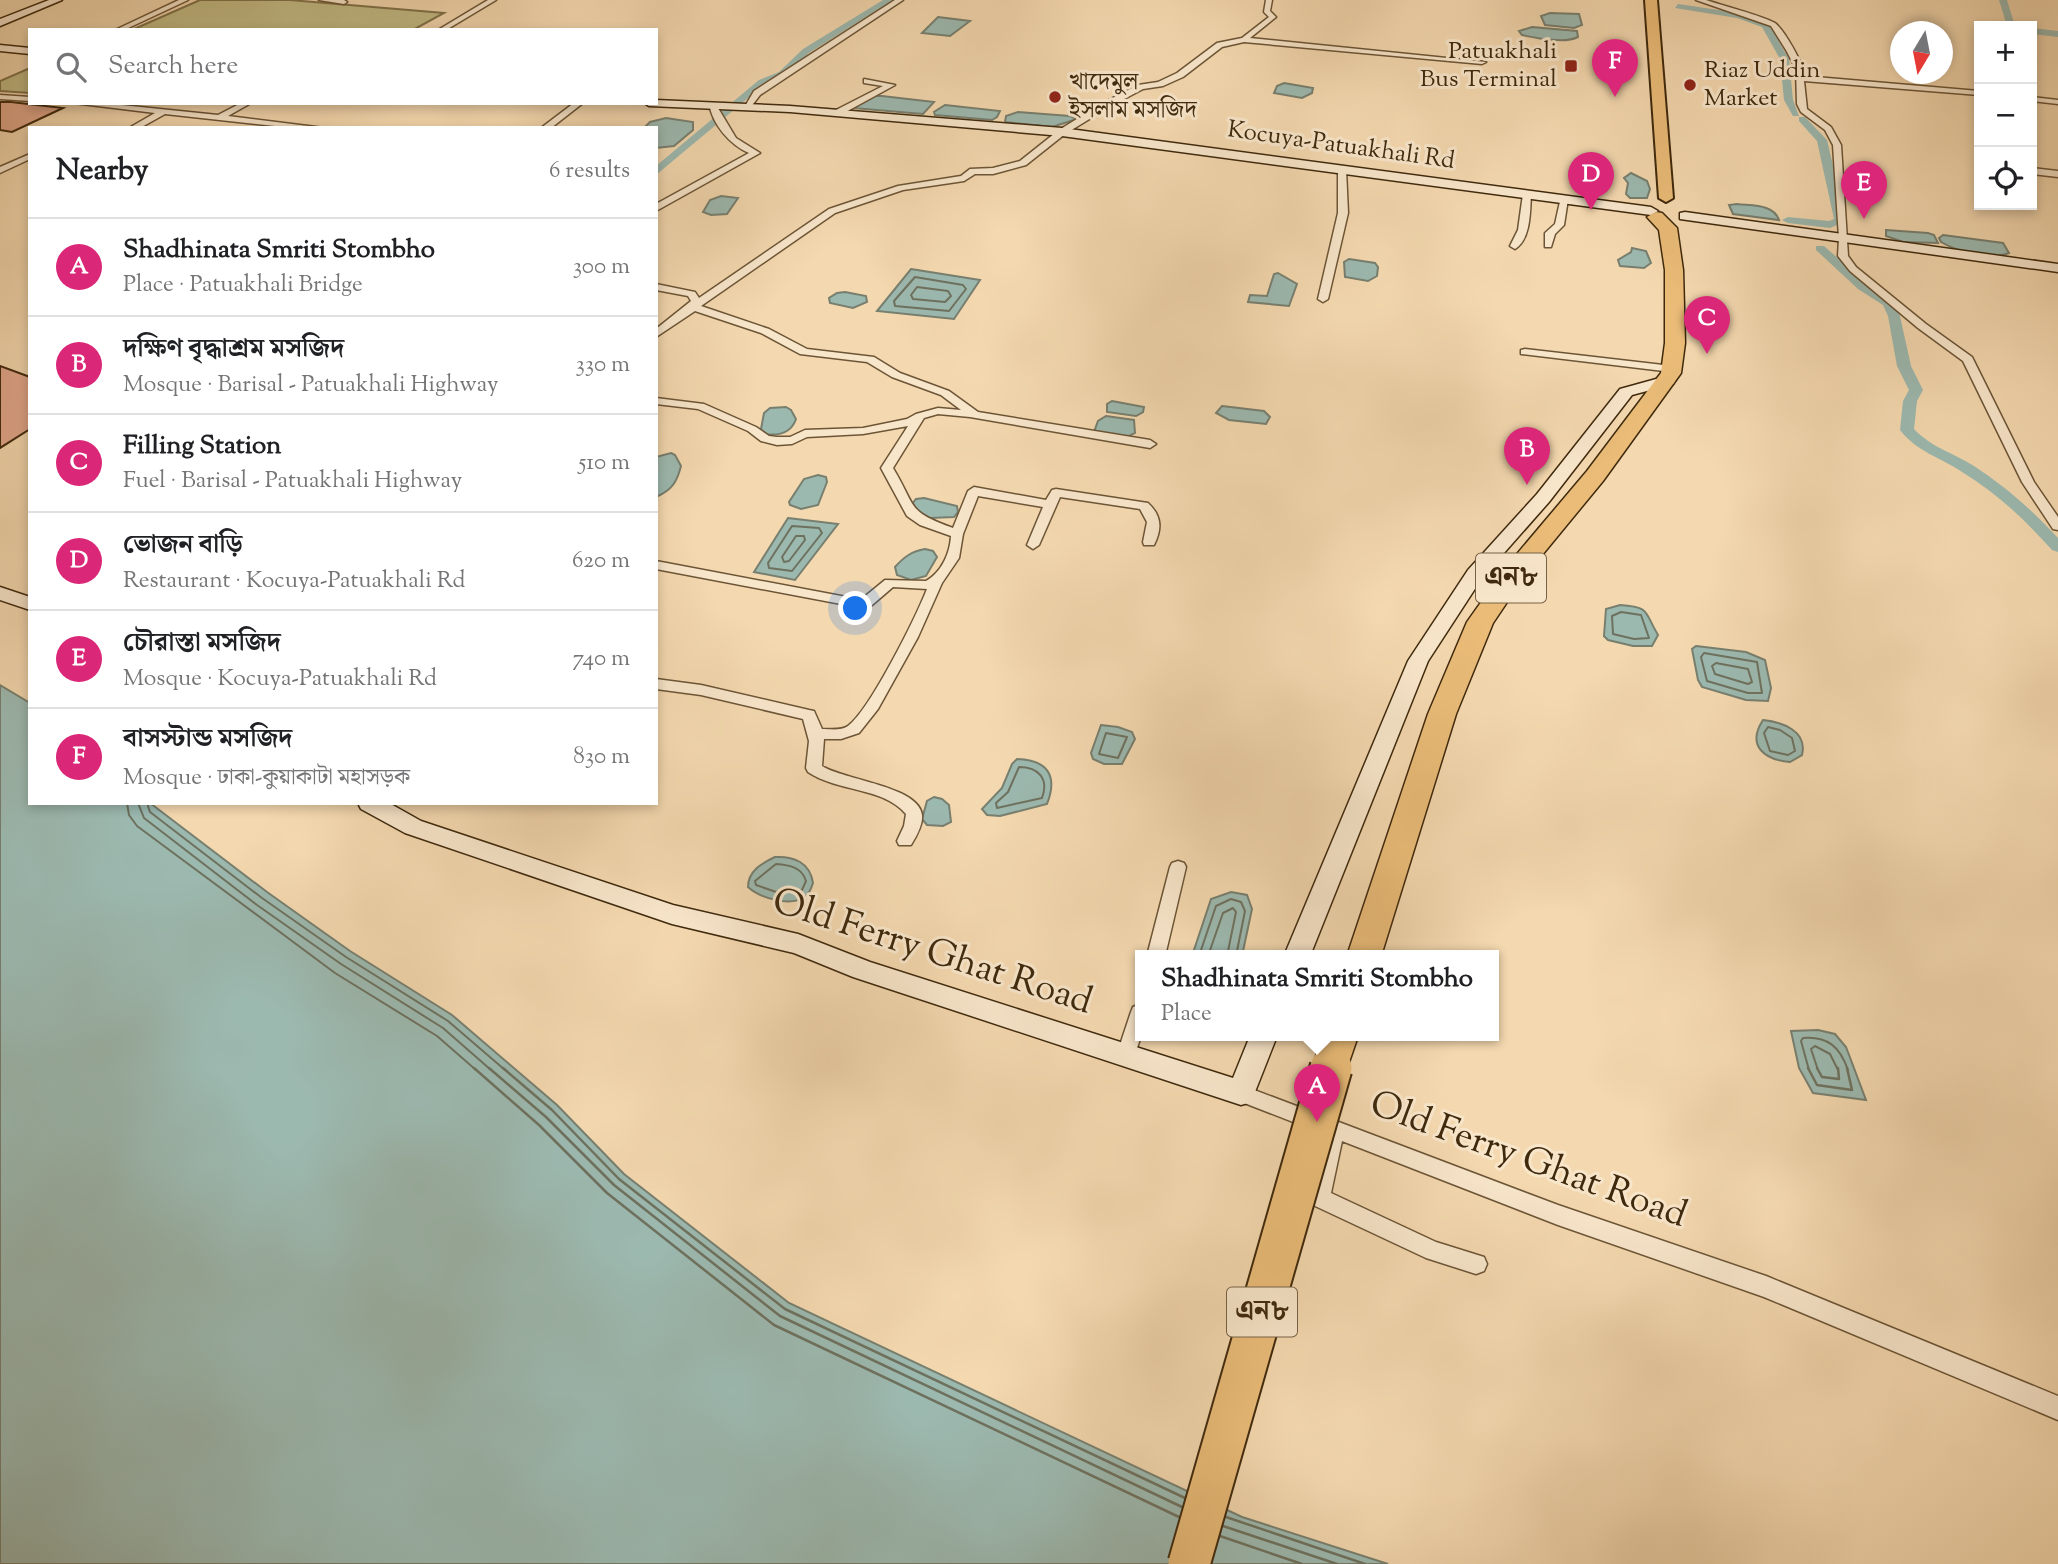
<!DOCTYPE html>
<html lang="en">
<head>
<meta charset="utf-8">
<style>
  body { margin:0; font-family:"Sorts Mill Goudy","Noto Serif Bengali",serif; background:#f2f2f2; color:#202124 }
  .controls { position:absolute; right:21px; top:21px; display:grid; overflow:hidden; border-radius:0px; box-shadow:0 4px 10px #0003 }
  .controls button { width:63px; height:63px; display:grid; place-items:center; padding:0; border:0; border-bottom:2px solid #e0e0e0; background:#fff; color:#202124; font:35px sans-serif }
  .compass { position:absolute; left:1890px; top:21px; width:63px; height:63px; border-radius:50%; background:#fff; box-shadow:0 4px 10px #0003; rotate:190deg }
  .you { position:absolute; left:856px; top:609px; width:24px; height:24px; margin:-18px; border:5px solid #fff; border-radius:50%; background:#1a73e8; box-shadow:0 0 0 10px #1a73e833 }
  .badge { display:grid; place-items:center; width:46px; height:46px; border-radius:50%; background:#db2777; color:#fff; font-size:23px; font-weight:700 }
  .pin { position:absolute; translate:-50% -58px; filter:drop-shadow(0 2px 4px #0008) }
  .pin::after { content:''; position:absolute; top:37px; width:24px; height:21px; background:inherit; clip-path:polygon(0 0,100% 0,50% 100%) }
  .popup { position:absolute; left:1135px; top:950px; width:364px; height:91px; box-sizing:border-box; display:grid; place-content:center; border-radius:0px; background:#fff; filter:drop-shadow(0 2px 5px #0005); font-size:23px; white-space:nowrap; color:#757577 }
  .popup b { font-size:26px; color:#202124 }
  .popup::after { content:''; position:absolute; left:50%; top:100%; margin-left:-14px; border:14px solid transparent; border-top-color:#fff }
  .list { margin:0; padding:0; list-style:none }
  h2 { display:flex; justify-content:space-between; align-items:center; height:91px; margin:0; padding:0 28px; font-size:30px }
  h2 small { font-size:23px; font-weight:400; color:#757577 }
  .list li { display:grid; grid-template-columns:46px 1fr auto; gap:21px; align-items:center; box-sizing:border-box; height:98px; padding:0 28px; border-top:2px solid #e0e0e0 }
  .list b { display:block; font-size:26px; white-space:nowrap }
  .list p { margin:0; font-size:23px; white-space:nowrap; color:#757577 }
  .list em { font-size:23px; font-style:normal; color:#757577 }
  .icon { flex:none; width:38px; height:38px; fill:none; stroke:currentColor; stroke-width:2; stroke-linecap:round; stroke-linejoin:round }
  .map { position:relative; flex:none; width:2058px; height:1564px; overflow:hidden }
  .search { position:absolute; background:#fff; box-shadow:0 4px 10px #0003; left:28px; top:28px; width:630px; height:77px; display:flex; align-items:center; gap:18px; box-sizing:border-box; padding:0 24px; border-radius:0px; color:#757577; font-size:26px }
  .panel { position:absolute; background:#fff; box-shadow:0 4px 10px #0003; left:28px; top:126px; width:630px; height:679px; border-radius:0px }
  .map>svg:first-child { display:block }
  .green { fill:#c2bc86; stroke:#80724a; stroke-width:2 }
  .water { fill:#9cb9b0; stroke:#777f6f; stroke-width:2 }
  .lines { fill:none; stroke-linecap:round; stroke-linejoin:round }
  .shore-far1 { stroke:#6e715e; stroke-width:2 }
  .shore { stroke:#6e715e; stroke-width:2.5 }
  .canal { fill:#9cb9b0; fill-rule:evenodd }
  .building { fill:#e1a78b; stroke:#3f290d; stroke-width:2 }
  .street-casing { stroke:#6c5536; stroke-width:3 }
  .secondary-casing { stroke:#3f290d; stroke-width:3 }
  .primary-casing { stroke:#3f290d; stroke-width:4 }
  .highway-casing { stroke:#3f290d; stroke-width:3 }
  .street { fill:#f8e6cb; fill-rule:evenodd }
  .secondary { fill:#f8e6cb; fill-rule:evenodd }
  .primary { fill:#eabc78; fill-rule:evenodd }
  .highway { fill:#eabc78; fill-rule:evenodd }
  .highway-bridge-far1-casing { stroke:#3f290d; stroke-width:35; stroke-linecap:butt }
  .highway-bridge-casing { stroke:#3f290d; stroke-width:45; stroke-linecap:butt }
  .highway-bridge-far1 { stroke:#eabc78; stroke-width:32 }
  .highway-bridge { stroke:#eabc78; stroke-width:41 }
  .poi-dot { fill:#8f2418; stroke:#f8e6cb; stroke-width:2.5 }
  .labels { text-anchor:middle; dominant-baseline:central; stroke-width:6; stroke-linejoin:round; paint-order:stroke }
  .far-poi-label { font-size:24px; fill:#3f290d; stroke:#f8e6cb; text-anchor:start }
  .far-street-label { font-size:24px; fill:#3f290d; stroke:#f8e6cb }
  .shield { fill:#f8e6cb; stroke:#766246; stroke-width:2 }
  .shield-label { font-size:28px; font-weight:bold; fill:#3f290d }
  .near-street-label { font-size:37px; fill:#3f290d; stroke:#f8e6cb }
</style>
</head>
<body>
<div class="map">
<svg width="2058" height="1564" viewBox="0 0 2058 1564">
  <rect width="100%" height="100%" fill="#f4d8af"/>
  <filter id="stains"><feTurbulence type="fractalNoise" baseFrequency=".00286" numOctaves="4"/><feColorMatrix values="0 0 0 0 .2 0 0 0 0 .09 0 0 0 0 .02 0 0 0 .5 -.17"/></filter>
  <radialGradient id="worn" r=".72"><stop offset=".6" stop-color="#630" stop-opacity="0"/><stop offset="1" stop-color="#630" stop-opacity=".3"/></radialGradient>
  <path class="green" d="M200 0H290L444 13 413 30H132Z
    M30 68V93L0 91V81Z"/>
  <path class="water" d="M1550 13 1579 14 1582 25 1574 28 1545 25 1541 16Z
    M938 17 970 21 950 36 922 33Z
    M1532 27 1577 31 1578 37C1565 44 1537 38 1522 35L1519 31Z
    M1284 83 1313 88 1312 93 1302 98 1274 93 1277 86Z
    M874 96H882L934 102 923 114 853 108Z
    M945 105 1000 111 997 117 992 120 935 115 934 112Z
    M1018 112 1070 116 1077 119 1052 127 1005 122 1006 116Z
    M666 118 693 122V130L674 146 656 148V128H644L650 122Z
    M1631 173 1647 181 1650 189 1647 198H1630L1626 194 1628 183 1624 178Z
    M721 196 738 198 727 214 711 215 703 212 710 200Z
    M1737 204C1752 206 1774 204 1779 220L1733 214 1729 205Z
    M1886 230 1928 233 1934 235 1938 243 1903 242 1886 236Z
    M1943 235 2003 243 2009 253C1991 260 1958 252 1941 242L1939 238Z
    M1632 248 1646 251 1651 263 1644 268 1620 266 1618 260 1631 252Z
    M1349 259 1375 263 1378 267 1377 276 1368 281 1345 277 1344 262Z
    M911 269 980 280 954 319 877 311Z
    M1278 273 1297 284 1289 306 1248 302 1250 295 1267 296 1274 274Z
    M845 292 866 296 867 302 853 308 830 303 829 298 837 293Z
    M1112 401 1144 407 1143 412 1136 416 1107 412V404Z
    M1222 406 1264 411 1270 417 1266 424 1229 420 1216 413Z
    M786 407 791 410 796 419C791 434 778 436 764 434L761 429 764 413 770 408Z
    M1106 416 1134 420 1135 433 1125 438 1094 432 1098 421Z
    M671 453 675 455 681 466C677 482 672 490 656 497V457Z
    M818 475 826 477 827 482 818 505 801 509 790 505 789 502 804 479Z
    M924 498 957 506 958 512 954 517 930 518 919 514 912 504 916 499Z
    M788 518 838 524 795 580 754 572Z
    M925 549 933 551 937 557 926 576 911 580 897 575 895 567C904 557 912 551 925 549Z
    M1620 605C1651 607 1644 612 1658 635L1652 646H1633L1608 640 1604 636 1606 609Z
    M1696 646 1746 652 1765 660 1771 688 1768 701 1746 700 1702 687 1698 680 1692 649Z
    M0 685 30 703V803H150L267 892 350 951 452 1015 557 1105 624 1174 789 1303 1242 1517 1388 1564H0Z
    M1763 720C1782 722 1808 731 1802 755L1790 762C1765 760 1746 746 1763 720Z
    M1101 725 1118 727 1132 732 1135 739 1122 764H1104L1093 759 1091 753Z
    M1017 759C1048 760 1058 776 1047 804L1000 816 987 815 982 809 1002 788 1012 764Z
    M934 797 942 799 949 805 951 822 943 826 927 825 922 819 927 801Z
    M775 857C793 856 810 862 813 883 811 888 810 893 805 897 790 907 760 898 748 887 748 871 762 863 775 857Z
    M1231 892 1247 895 1252 909 1242 956H1192L1211 899Z
    M1818 1030 1835 1034 1846 1047 1866 1100 1813 1093 1799 1068 1791 1031Z"/>
  <g class="lines">
    <path class="shore-far1" d="M915 277 963 285 966 289 949 311 895 306 894 301Z
      M917 287 948 291 951 296 945 302 913 299 911 295Z
      M792 526 819 528 822 533 792 571 769 568 768 563Z
      M796 536H804L805 540 789 561 784 562 782 557Z
      M1621 612 1641 615 1649 638 1634 639 1613 634 1612 616Z
      M1704 653 1757 662 1762 693H1748L1707 681 1701 657Z
      M1716 663 1748 669 1752 682 1748 684 1715 674 1712 666Z
      M1768 727 1780 730 1792 738 1795 751 1788 755 1770 751 1764 733Z
      M1106 733 1127 737 1118 758 1099 754Z
      M1019 767C1039 767 1049 779 1042 798L997 808 996 803 1008 792Z
      M127 803 129 815 137 826 335 973 437 1036 476 1070
      M138 803 144 818 257 905 341 964 443 1028 491 1070
      M147 803 150 812 262 898 346 957 448 1021 505 1070
      M776 864C789 865 802 867 806 881L802 890 779 893 756 885 755 881Z
      M1199 956 1216 906 1231 899 1241 902 1245 911 1236 956
      M1208 956 1223 913 1233 908 1236 912 1227 956
      M1809 1070 1801 1041 1803 1038C1828 1036 1840 1047 1848 1070
      M1818 1070 1811 1049 1815 1046 1830 1054 1838 1070"/>
    <path class="shore" d="M474 1068 539 1125 607 1193 774 1325 1179 1517
      M489 1068 546 1117 614 1185 780 1316 1182 1507
      M503 1068 552 1110 619 1179 785 1309 1185 1498
      M1808 1068 1817 1085 1852 1090 1847 1068
      M1817 1068 1822 1077 1839 1079 1838 1068
      M1226 1517 1365 1564
      M1223 1526 1337 1564
      M1220 1536 1302 1564"/>
    <path class="canal" d="M883 0H893L809 53 785 76 765 84 656 175V166L759 80 779 72 803 49Z
      M1999 0H2007L2015 26H2007Z
      M1678 4 1739 13 1768 23 1789 59 1793 100 1799 116H1793L1784 100 1780 59 1762 27 1737 18 1675 8Z
      M2032 28 2058 31V37L2032 34Z
      M1799 117H1805L1827 140 1846 221 1830 228 1788 223 1782 220 1788 217 1829 221 1834 219 1817 141 1799 121Z
      M1816 246H1824L1866 283 1894 303 1900 316 1911 366 1923 390 1917 401 1914 429C1932 448 1954 453 1974 466 2006 487 2032 510 2058 538V552L2052 550C2025 520 1997 493 1962 472 1940 457 1917 452 1900 430L1903 401 1909 390 1897 366 1888 316 1883 305 1858 289 1816 250Z"/>
  </g>
  <path class="building" d="M0 102H11L63 108 12 132 0 130Z
    M0 366 30 377V429L0 448Z"/>
  <g class="lines">
    <g class="street-casing">
      <path id="street" d="M179 0H188L124 30H115Z
        M319 0H344L347 2 344 4Z
        M488 0H496L446 30H438Z
        M895 0H903L760 95 750 108H744L754 91Z
        M1266 0H1272L1270 11 1276 17 1250 38 1486 62 1482 64 1244 42 1222 47 1183 77 1163 86 1143 89 1109 107 1065 134 1026 165 993 174H975L964 181 903 190 835 213 701 306 769 329 807 349 874 357 900 373 949 391 978 412 1150 440 1156 444 1150 448 970 417 938 414 924 418 893 468C917 508 906 511 953 528L968 491 974 487 1046 500 1052 490 1056 489 1148 503C1162 516 1162 529 1154 545H1144L1143 542 1147 522 1140 509 1060 497 1039 545 1033 549 1027 545 1043 507 978 496 963 534 959 558 942 583 918 637 878 709 859 733 841 739H824L822 766C843 780 919 786 922 815 923 825 916 837 911 845H899L897 841 904 826 906 814C883 787 838 792 808 772L806 768 809 741 803 719 701 695 656 689V679L701 685 809 710 814 711 822 729C830 729 841 731 848 726 870 710 916 617 927 589L893 587 872 605 857 607 656 569V561L857 599 863 598 885 580 926 581C942 572 950 553 951 536L920 525 907 516 881 468 908 426 863 434 807 437 792 444 777 445 761 441 748 431 698 409 656 404V398L704 404 756 427 769 436 777 437H790L805 430 863 428 907 419 916 414 938 408 961 410 941 395 892 377 867 362 800 354 761 333 695 311 656 337V329L691 301 688 296 656 290V284L695 292 699 298 829 209 898 186 961 176 970 169 993 168 1020 161 1059 130 1103 103 1138 85 1158 82 1177 73 1217 43 1242 38 1269 17 1264 12Z
        M1696 0H1706C1721 5 1763 16 1775 23 1784 30 1804 64 1804 76L1979 91V95L1804 81 1807 109 1831 127 1841 145 1848 256 1856 267 1926 324 1972 357 2034 482 2058 517V530L2053 529 2022 482 1963 361 1918 328 1850 271 1838 256 1839 238 1833 145 1825 130 1801 112 1797 104 1796 69 1786 50 1771 26Z
        M864 79 895 85 842 114H836V110L883 86 864 83Z
        M0 95 30 97V101L0 99Z
        M2032 97 2058 100V104L2032 101Z
        M73 103H102L218 115 241 103H251L228 116 324 128H294L165 114 140 128H129L155 113Z
        M574 103H583L551 128H541Z
        M709 103H715L736 138 760 153 656 211V204L749 153C730 145 712 124 709 103Z
        M30 154V159L0 173V167Z
        M1342 166 1346 169 1348 213 1328 299 1323 302 1318 299 1338 213V169Z
        M2032 168 2058 171V177L2032 174Z
        M1527 191 1531 194C1530 211 1531 239 1515 249L1510 246 1518 230 1523 194Z
        M1561 197 1568 199 1564 225 1555 234 1551 247H1545V233L1555 224Z
        M1525 349 1672 366 1677 369 1672 372 1521 354V350Z
        M1178 861 1184 863 1186 867 1165 956H1147L1170 867 1172 863Z
        M1140 1004 1141 1036 1133 1060 1126 1062 1119 1060 1117 1054 1131 1012 1133 1007Z
        M1241 1085 1558 1205 1766 1276 2058 1396V1420L1764 1297 1558 1225 1342 1141 1331 1193 1436 1242 1484 1257 1487 1264 1484 1271 1476 1274 1426 1258 1313 1205 1310 1198 1324 1134 1234 1099 1231 1093 1234 1087Z"/>
    </g>
    <g class="secondary-casing">
      <path id="secondary" d="M49 0H62L0 26V19Z
        M0 45 30 48V54L0 51Z
        M656 100 790 106 1062 128 1651 207 1658 211 1651 215 1062 136 790 112 649 106 644 103H656Z
        M1685 212 2058 264V272L1680 219V213Z
        M1667 376 1673 378 1675 381 1673 384 1632 395 1549 502 1482 578 1428 661 1310 956H1284L1408 661 1468 570 1537 494 1620 389Z
        M0 587 30 597V610L0 600Z
        M358 803H389L421 821 673 905 798 934 870 962 1233 1078 1250 1036H1277L1251 1102 1241 1105 853 977 794 953 672 924 405 833 361 809Z"/>
    </g>
    <g class="primary-casing">
      <path id="primary" d="M1645 0H1657L1673 198 1666 202 1659 198Z"/>
    </g>
    <g class="highway-casing">
      <path id="highway" d="M1656 212 1662 213 1677 228 1683 270 1685 343 1681 373 1603 481 1524 577 1493 623 1456 714 1381 956H1347L1428 714 1467 622 1506 567 1587 471 1661 373 1665 343V270L1659 230 1647 217Z
        M1322 1036H1358L1346 1071 1333 1075 1320 1071 1315 1060Z"/>
    </g>
    <use href="#street" class="street"/>
    <use href="#secondary" class="secondary"/>
    <use href="#primary" class="primary"/>
    <use href="#highway" class="highway"/>
    <g class="highway-bridge-far1-casing">
      <path id="highway-bridge-far1" d="M1330 1070 1333 1060"/>
    </g>
    <g class="highway-bridge-casing">
      <path id="highway-bridge" d="M1189 1564 1331 1068"/>
    </g>
    <use href="#highway-bridge-far1" class="highway-bridge-far1"/>
    <use href="#highway-bridge" class="highway-bridge"/>
  </g>
  <g class="poi-dot">
    <rect x="1564" y="59" width="14" height="14" rx="3.5"/>
    <circle cx="1690" cy="85" r="7"/>
    <circle cx="1055" cy="97" r="7"/>
  </g>
  <g class="labels">
    <g class="far-poi-label">
      <text x="1557" y="52" text-anchor="end">Patuakhali<tspan x="1557" dy="28">Bus Terminal</tspan></text>
      <text x="1704" y="71">Riaz Uddin<tspan x="1704" dy="28">Market</tspan></text>
      <text x="1069" y="83">খাদেমুল<tspan x="1069" dy="28">ইসলাম মসজিদ</tspan></text>
    </g>
    <g class="far-street-label">
      <text transform="translate(1341 146) rotate(8)">Kocuya-Patuakhali Rd</text>
    </g>
    <g class="shield">
      <rect x="1476" y="553.5" width="70" height="49" rx="5"/>
      <rect x="1227" y="1287.5" width="70" height="49" rx="5"/>
    </g>
    <g class="shield-label">
      <text x="1511" y="578">এন৮</text>
      <text x="1262" y="1312">এন৮</text>
    </g>
    <g class="near-street-label">
      <text transform="translate(932 953) rotate(18)">Old Ferry Ghat Road</text>
      <text transform="translate(1528 1161) rotate(20)">Old Ferry Ghat Road</text>
    </g>
  </g>
  <rect width="100%" height="100%" filter="url(#stains)"/>
  <rect width="100%" height="100%" fill="url(#worn)"/>
</svg>
<div class="controls">
<button>+</button>
<button>−</button>
<button><svg class="icon" aria-label="locate" viewBox="0 0 24 24"><circle cx="12" cy="12" r="6"/><path d="M12 2v4M12 18v4M2 12h4M18 12h4"/></svg></button>
</div>
<svg class="compass" viewBox="-18 -18 36 36"><path d="M0-13l5 13h-10z" fill="#e53935"/><path d="M0 13l5-13h-10z" fill="#757577"/></svg>
<div class="you"></div>
<div class="pin badge" style="left:1317px;top:1122px">A</div>
<div class="popup"><b>Shadhinata Smriti Stombho</b>Place</div>
<div class="pin badge" style="left:1527px;top:485px">B</div>
<div class="pin badge" style="left:1707px;top:354px">C</div>
<div class="pin badge" style="left:1591px;top:210px">D</div>
<div class="pin badge" style="left:1864px;top:219px">E</div>
<div class="pin badge" style="left:1615px;top:97px">F</div>
<div class="search"><svg class="icon" aria-label="search" viewBox="0 0 24 24"><circle cx="10" cy="10" r="6"/><path d="M15 15l6 6"/></svg>Search here</div>
<section class="panel">
<h2>Nearby<small>6 results</small></h2>
<ul class="list">
<li><span class="badge">A</span><div><b>Shadhinata Smriti Stombho</b><p>Place · Patuakhali Bridge</p></div><em>300 m</em></li>
<li><span class="badge">B</span><div><b>দক্ষিণ বৃদ্ধাশ্রম মসজিদ</b><p>Mosque · Barisal - Patuakhali Highway</p></div><em>330 m</em></li>
<li><span class="badge">C</span><div><b>Filling Station</b><p>Fuel · Barisal - Patuakhali Highway</p></div><em>510 m</em></li>
<li><span class="badge">D</span><div><b>ভোজন বাড়ি</b><p>Restaurant · Kocuya-Patuakhali Rd</p></div><em>620 m</em></li>
<li><span class="badge">E</span><div><b>চৌরাস্তা মসজিদ</b><p>Mosque · Kocuya-Patuakhali Rd</p></div><em>740 m</em></li>
<li><span class="badge">F</span><div><b>বাসস্টান্ড মসজিদ</b><p>Mosque · ঢাকা-কুয়াকাটা মহাসড়ক</p></div><em>830 m</em></li>
</ul>
</section>
</div>
</body>
</html>
